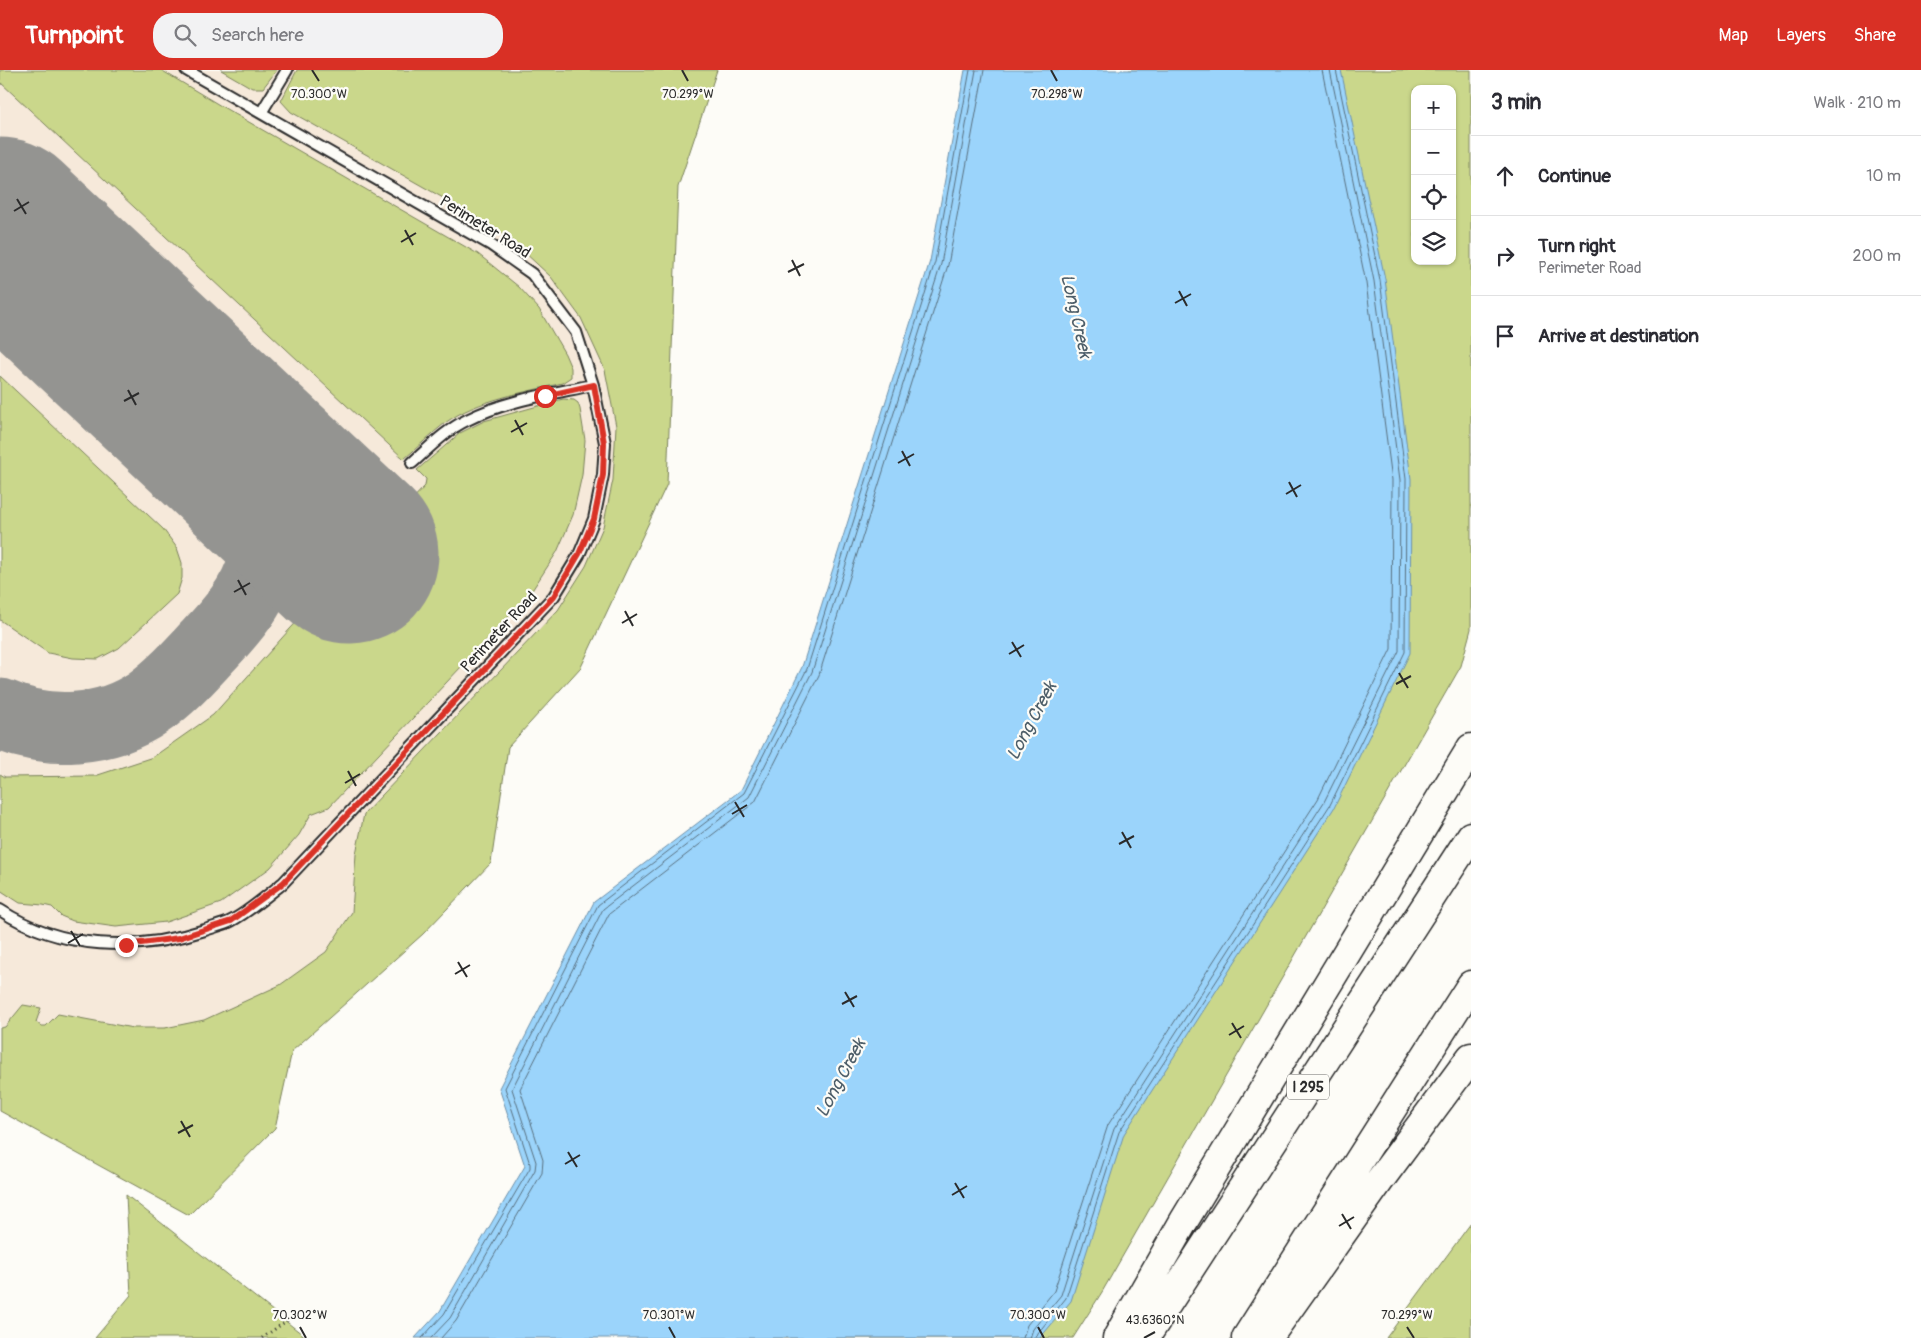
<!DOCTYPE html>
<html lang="en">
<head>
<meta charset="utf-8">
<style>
  body { margin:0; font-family:Pangolin,sans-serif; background:#f2f2f3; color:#2b2b33 }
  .controls { position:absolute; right:15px; top:15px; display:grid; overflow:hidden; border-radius:10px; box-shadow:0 1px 4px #0004 }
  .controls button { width:45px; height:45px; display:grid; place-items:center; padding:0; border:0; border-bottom:1px solid #e1e1e2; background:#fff; color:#2b2b33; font:25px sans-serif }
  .stop { position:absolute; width:15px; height:15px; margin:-11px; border:4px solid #d93025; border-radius:50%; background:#fff }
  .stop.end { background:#d93025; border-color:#fff; box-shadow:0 1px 5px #0008 }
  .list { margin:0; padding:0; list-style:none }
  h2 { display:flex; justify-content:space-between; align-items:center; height:65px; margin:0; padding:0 20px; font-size:21px }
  h2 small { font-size:16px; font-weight:400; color:#7c7c81 }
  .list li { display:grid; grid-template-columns:32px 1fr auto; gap:15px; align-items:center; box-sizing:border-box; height:80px; padding:0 20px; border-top:1px solid #e1e1e2 }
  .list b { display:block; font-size:19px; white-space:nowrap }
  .list p { margin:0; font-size:16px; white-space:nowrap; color:#7c7c81 }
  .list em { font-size:16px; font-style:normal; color:#7c7c81 }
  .icon { flex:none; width:28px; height:28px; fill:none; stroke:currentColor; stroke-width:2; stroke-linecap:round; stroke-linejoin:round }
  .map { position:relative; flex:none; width:1471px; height:1268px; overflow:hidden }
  header { display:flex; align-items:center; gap:30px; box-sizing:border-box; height:70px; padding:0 25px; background:#d93025; color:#fff }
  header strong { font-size:24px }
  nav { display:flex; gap:28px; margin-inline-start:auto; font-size:18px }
  .search { width:350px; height:45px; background:#f2f2f3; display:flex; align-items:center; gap:12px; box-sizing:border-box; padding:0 18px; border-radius:20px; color:#7c7c81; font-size:19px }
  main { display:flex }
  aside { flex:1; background:#fff }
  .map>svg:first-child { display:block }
  .built { fill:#f6e9da }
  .green { fill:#cad78b; stroke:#7a815b; fill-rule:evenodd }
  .water { fill:#9bd4fb; stroke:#6e90a8 }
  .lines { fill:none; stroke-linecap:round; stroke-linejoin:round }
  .shore { stroke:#586f7e; stroke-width:1 }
  .taxiway { stroke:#949491; stroke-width:71 }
  .runway { stroke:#949491; stroke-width:179 }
  .lane-casing { stroke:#2b2b2b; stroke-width:14 }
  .highway-casing { stroke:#2b2b2b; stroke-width:31 }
  .path { stroke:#2b2b2b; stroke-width:3; stroke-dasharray:1 4; stroke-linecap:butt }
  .lane { stroke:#fdfcf7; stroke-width:10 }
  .highway { stroke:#fdfcf7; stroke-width:28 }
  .route { stroke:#d93025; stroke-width:6 }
  .ticks { fill:none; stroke:#2b2b2b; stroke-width:2 }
  .labels { text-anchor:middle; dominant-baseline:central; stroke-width:4.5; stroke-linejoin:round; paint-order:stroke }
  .shield { fill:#fdfcf7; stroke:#6a6a68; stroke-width:1 }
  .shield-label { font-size:15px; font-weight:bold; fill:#2b2b2b }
  .street-label { font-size:16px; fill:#2b2b2b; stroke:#fdfcf7 }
  .water-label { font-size:18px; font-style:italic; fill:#4d5e69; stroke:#fdfcf7 }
  .ticks-label { font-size:12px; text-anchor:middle; fill:#2b2b2b; stroke:#fdfcf7; stroke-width:4.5; stroke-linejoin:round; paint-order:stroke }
</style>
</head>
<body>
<header>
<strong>Turnpoint</strong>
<div class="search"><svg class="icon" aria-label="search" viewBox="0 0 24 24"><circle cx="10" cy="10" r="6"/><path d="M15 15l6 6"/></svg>Search here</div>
<nav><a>Map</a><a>Layers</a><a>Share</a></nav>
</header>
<main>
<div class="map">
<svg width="1471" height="1268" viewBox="0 0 1471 1268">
  <rect width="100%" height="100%" fill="#fdfcf7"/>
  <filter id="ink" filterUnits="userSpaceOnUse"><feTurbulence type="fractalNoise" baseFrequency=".02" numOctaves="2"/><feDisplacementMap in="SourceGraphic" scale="10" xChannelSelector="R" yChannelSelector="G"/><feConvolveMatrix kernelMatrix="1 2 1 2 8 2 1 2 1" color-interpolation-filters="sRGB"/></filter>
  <g filter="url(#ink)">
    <path class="built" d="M0 0H717L678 117 667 414 581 597 508 677 491 793 423 864 292 981 275 1058 189 1145 0 1041Z"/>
    <path class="green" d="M0 0H161L221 36 478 184 519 217 539 239 565 284 571 298V307L562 313C524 323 478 329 445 353 431 364 418 377 404 389L0 12Z
      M221 0H277L263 18H252Z
      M297 0H717L678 117 667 414 581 597 508 677 491 793 423 864 292 981 275 1058 189 1145 0 1041V958L5 957 23 935 41 938 36 952 41 956H46L58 944 133 958H165L204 950 280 915 326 882 352 842 356 784 364 744 558 540 586 496 603 457 613 410 616 356 605 300 581 248 551 207 509 168 468 142 291 42 281 31Z
      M1129 0H1471V559L1461 596 1102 1222 1073 1268H732ZM1415 19H1452V191H1415Z
      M0 306 163 459 177 478 182 493V508L177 524 119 578 98 589 73 588 48 583 0 550Z
      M563 329 574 330 578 333 580 339 585 370 582 405 573 445 557 482 529 525 329 737 311 744 299 765 270 798 221 833 166 852 116 857 73 851 61 846 52 837 43 835 20 833 0 820V704L5 707 95 706 153 687 213 645 290 559 425 416 426 409 417 400 460 363 484 351Z
      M126 1125 307 1268H95L131 1225Z
      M1471 1153V1268H1386Z"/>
    <path class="water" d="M965 0H1341L1385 209 1411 409 1410 583 1334 738 1124 1064 1071 1231 1040 1268H415L440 1241 525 1096 499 1018 594 832 741 720 802 597 930 191Z"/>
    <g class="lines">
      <path class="shore" d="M422 1268 444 1244 530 1098V1094L505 1018 598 835 744 723 807 599 935 192 970 0
        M431 1268 450 1248 535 1100 536 1092 512 1019 603 839 749 727 812 602 941 194 976 0
        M441 1268 456 1251 542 1103 543 1090 520 1019 609 844 755 732 819 605 948 195 984 0
        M1023 1268 1027 1255 1054 1221 1108 1055 1318 729 1391 579 1392 410 1366 213 1322 0
        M1030 1268 1033 1259 1061 1225 1114 1059 1324 732 1399 581 1400 410 1374 211 1330 0
        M1036 1268 1038 1263 1066 1228 1119 1062 1330 735 1405 582 1406 409 1380 210 1336 0"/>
      <path class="taxiway" d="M0 644C47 665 106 662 149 632 172 616 191 594 210 574 237 545 263 516 266 474 269 439 252 410 238 380"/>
      <path class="runway" d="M0 157 349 484"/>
      <g class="lane-casing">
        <path id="lane" d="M261 43 287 0
          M412 393C429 378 446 360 467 350 506 330 551 324 593 315
          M0 840C61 880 137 882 205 860 213 857 223 855 231 851 247 843 268 825 283 813L554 526 579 485 594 449 603 405 605 373 593 315 576 262 532 204 491 175 186 0"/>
      </g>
      <g class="highway-casing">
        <path id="highway" d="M1117 1268 1185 1149 1471 678
          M1145 1268 1471 766
          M1246 1268 1471 915
          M1268 1268 1380 1110 1471 987"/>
      </g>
      <path class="path" d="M262 1268 295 1245"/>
      <use href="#lane" class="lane"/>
      <use href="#highway" class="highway"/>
    </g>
  </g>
  <g class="lines" filter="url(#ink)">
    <path class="route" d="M126 875 179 868 231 851 283 813 554 526 579 484 594 449 603 405 604 373 594 315 545 326"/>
  </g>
  <path class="ticks" d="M312 0 319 11M682 0 688 11M1051 0 1057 11M17 129 26 144M14 141 29 132M405 160 413 175M401 172 416 163M792 190 800 206M788 202 804 194M1179 221 1187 236M1175 233 1191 224M128 320 136 335M124 331 139 323M515 350 523 365M511 362 527 353M902 381 910 396M898 393 914 384M1289 412 1297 427M1286 424 1301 415M238 510 246 525M234 522 250 513M625 541 633 556M622 553 637 544M1012 572 1021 587M1009 584 1024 575M1399 603 1408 618M1396 614 1411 606M348 701 356 716M345 713 360 704M735 732 744 747M732 744 747 735M1122 762 1131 778M1119 774 1134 766M71 861 80 876M68 873 83 864M458 892 467 907M455 904 470 895M845 922 854 937M842 934 857 926M1232 953 1241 968M1229 965 1244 956M181 1051 190 1067M178 1063 193 1055M568 1082 577 1097M565 1094 580 1085M955 1113 964 1128M952 1125 967 1116M1342 1144 1351 1159M1339 1156 1354 1147M300 1257 306 1268M669 1257 675 1268M1038 1257 1044 1268M1407 1257 1414 1268M1144 1268 1155 1262"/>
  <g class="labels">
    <rect class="shield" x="1287" y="1004.5" width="42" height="25" rx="4"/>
    <g class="shield-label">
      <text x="1308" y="1017">I 295</text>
    </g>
    <g class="street-label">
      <text transform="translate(485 157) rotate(32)">Perimeter Road</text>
      <text transform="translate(499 562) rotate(-47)">Perimeter Road</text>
    </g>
    <g class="water-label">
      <text transform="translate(1076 246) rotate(77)">Long Creek</text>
      <text transform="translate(1032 651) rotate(-62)">Long Creek</text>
      <text transform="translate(841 1008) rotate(-62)">Long Creek</text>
    </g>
  </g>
  <g class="ticks-label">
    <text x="319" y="28">70.300°W</text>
    <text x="688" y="28">70.299°W</text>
    <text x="1057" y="28">70.298°W</text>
    <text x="300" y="1249">70.302°W</text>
    <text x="669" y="1249">70.301°W</text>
    <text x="1038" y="1249">70.300°W</text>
    <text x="1407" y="1249">70.299°W</text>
    <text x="1155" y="1254">43.6360°N</text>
  </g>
</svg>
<div class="controls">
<button>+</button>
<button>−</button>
<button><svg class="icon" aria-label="locate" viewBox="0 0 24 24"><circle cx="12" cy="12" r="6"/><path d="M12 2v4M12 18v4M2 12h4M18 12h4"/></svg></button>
<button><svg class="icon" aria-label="layers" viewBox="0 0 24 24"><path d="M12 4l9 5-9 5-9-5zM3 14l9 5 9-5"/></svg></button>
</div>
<div class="stop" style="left:545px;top:326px"></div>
<div class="stop end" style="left:126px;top:875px"></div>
</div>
<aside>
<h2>3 min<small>Walk · 210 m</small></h2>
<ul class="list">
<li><svg class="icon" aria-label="ahead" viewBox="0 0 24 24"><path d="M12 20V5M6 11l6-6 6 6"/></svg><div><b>Continue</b></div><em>10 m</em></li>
<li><svg class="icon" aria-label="right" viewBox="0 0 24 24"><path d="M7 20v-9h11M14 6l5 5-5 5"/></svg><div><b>Turn right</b><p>Perimeter Road</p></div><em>200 m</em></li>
<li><svg class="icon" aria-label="arrive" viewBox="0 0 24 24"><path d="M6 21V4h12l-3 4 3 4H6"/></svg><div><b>Arrive at destination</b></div></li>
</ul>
</aside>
</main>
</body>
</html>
